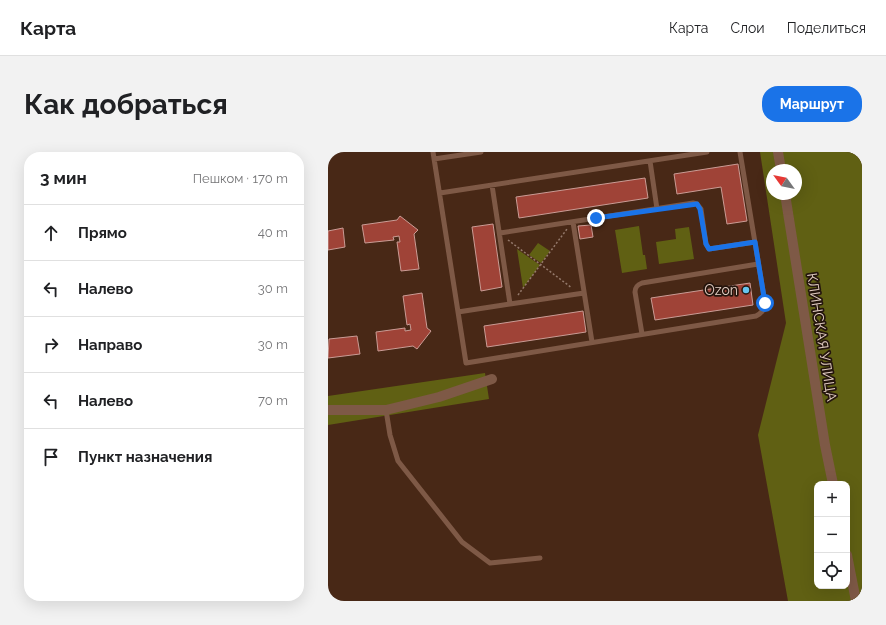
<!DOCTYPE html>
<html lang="ru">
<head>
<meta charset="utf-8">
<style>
  body { margin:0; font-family:Raleway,sans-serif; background:#f2f2f2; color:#202124 }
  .controls { position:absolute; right:12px; bottom:12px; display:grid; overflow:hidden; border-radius:8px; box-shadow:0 4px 16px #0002 }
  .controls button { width:36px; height:36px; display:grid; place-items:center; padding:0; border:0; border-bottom:1px solid #e0e0e0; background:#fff; color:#202124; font:20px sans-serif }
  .compass { position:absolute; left:438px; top:12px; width:36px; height:36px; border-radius:50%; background:#fff; box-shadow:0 4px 16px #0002; rotate:303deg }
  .stop { position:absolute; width:12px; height:12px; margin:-9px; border:3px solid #1a73e8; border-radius:50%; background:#fff }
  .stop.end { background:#1a73e8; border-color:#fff; box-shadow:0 1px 4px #0008 }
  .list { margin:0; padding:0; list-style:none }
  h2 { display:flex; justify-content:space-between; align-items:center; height:52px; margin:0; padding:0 16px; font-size:17px }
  h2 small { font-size:13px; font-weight:400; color:#757577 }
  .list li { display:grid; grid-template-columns:26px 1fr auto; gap:12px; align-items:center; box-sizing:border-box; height:56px; padding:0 16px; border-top:1px solid #e0e0e0 }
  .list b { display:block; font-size:15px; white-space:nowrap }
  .list em { font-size:13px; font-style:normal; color:#757577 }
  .icon { flex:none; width:22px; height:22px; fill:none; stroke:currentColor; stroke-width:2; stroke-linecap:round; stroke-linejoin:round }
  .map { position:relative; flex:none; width:534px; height:449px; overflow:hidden; border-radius:16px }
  header { display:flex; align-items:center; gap:24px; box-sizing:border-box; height:56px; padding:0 20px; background:#fff; border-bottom:1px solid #e0e0e0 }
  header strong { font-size:19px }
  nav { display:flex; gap:22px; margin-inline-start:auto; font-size:14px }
  .intro { display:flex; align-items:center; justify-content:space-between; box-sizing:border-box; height:96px; padding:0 24px }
  h1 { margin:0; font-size:28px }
  .button { padding:10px 18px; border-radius:16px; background:#1a73e8; color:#fff; font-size:14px; font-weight:700 }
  main { display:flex; gap:24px; padding:0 24px }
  aside { flex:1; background:#fff; border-radius:16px; box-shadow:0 4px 16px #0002 }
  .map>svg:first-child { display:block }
  .green { fill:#606013; fill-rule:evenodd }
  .building { fill:#9f4337; stroke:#ca9c95 }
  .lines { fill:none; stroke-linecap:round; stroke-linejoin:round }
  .path { stroke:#94796b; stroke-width:1.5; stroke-dasharray:2 2; stroke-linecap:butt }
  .service { stroke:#7e5946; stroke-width:5 }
  .minor { stroke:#7e5946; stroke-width:10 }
  .route { stroke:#1a73e8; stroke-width:5 }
  .poi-dot { fill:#66c4ef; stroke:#24150d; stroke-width:1.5 }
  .labels { text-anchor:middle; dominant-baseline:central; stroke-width:3.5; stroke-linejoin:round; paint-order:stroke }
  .poi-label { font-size:14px; fill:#e4cfc4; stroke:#24150d; text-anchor:end }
  .street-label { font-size:14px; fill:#e4cfc4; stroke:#24150d }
</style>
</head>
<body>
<header>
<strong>Карта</strong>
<nav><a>Карта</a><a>Слои</a><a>Поделиться</a></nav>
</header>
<div class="intro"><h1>Как добраться</h1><a class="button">Маршрут</a></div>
<main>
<aside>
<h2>3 мин<small>Пешком · 170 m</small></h2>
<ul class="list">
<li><svg class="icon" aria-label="ahead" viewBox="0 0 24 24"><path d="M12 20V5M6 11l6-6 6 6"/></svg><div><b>Прямо</b></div><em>40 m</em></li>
<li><svg class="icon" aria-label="left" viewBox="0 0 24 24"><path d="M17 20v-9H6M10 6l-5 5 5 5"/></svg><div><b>Налево</b></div><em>30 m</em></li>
<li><svg class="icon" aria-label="right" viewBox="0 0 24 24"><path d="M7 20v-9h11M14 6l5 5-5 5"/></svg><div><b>Направо</b></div><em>30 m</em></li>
<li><svg class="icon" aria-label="left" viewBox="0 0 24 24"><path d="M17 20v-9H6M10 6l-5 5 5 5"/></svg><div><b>Налево</b></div><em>70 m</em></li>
<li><svg class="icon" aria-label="arrive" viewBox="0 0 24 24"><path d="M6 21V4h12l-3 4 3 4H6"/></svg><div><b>Пункт назначения</b></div></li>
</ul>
</aside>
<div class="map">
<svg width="534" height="449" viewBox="0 0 534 449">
  <rect width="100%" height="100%" fill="#482816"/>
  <path class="green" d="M432 0H534V449H460L430 283 458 171ZM444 18H468V42H444ZM489 332H519V434H489Z
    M311 74 315 103H317L319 117 294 121 287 78Z
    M361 75 366 107 331 112 328 90 348 87 347 77Z
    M210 91 222 99 213 111 201 103Z
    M189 97 212 113 195 136Z
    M157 221 161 247 0 273V244Z"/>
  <path class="building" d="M410 12 419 69 399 72 393 35 349 42 346 22Z
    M317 26 320 46 191 66 188 45Z
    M72 64 90 78 86 82 91 117 73 119 69 90H72L71 84 65 85 66 88 37 91 34 73 69 68Z
    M165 72 174 135 153 139 144 75Z
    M263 73 265 85 252 87 250 74Z
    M15 76 17 95 0 98V79Z
    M422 131 425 153 327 168 323 146Z
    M94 141 99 176 103 179 89 197 85 194 50 199 48 180 77 176V179L83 178 82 172 79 173 75 144Z
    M255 159 258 180 159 195 156 174Z
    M29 184 32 202 0 206 1 187Z"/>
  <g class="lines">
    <path class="path" d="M180 88 244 136
      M190 143 239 77"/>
    <path class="service" d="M105 0 138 211 428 164C434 161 436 158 437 151L412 0
      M106 7 153 0
      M322 9 329 57
      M112 41 379 0
      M245 70 264 190
      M172 81 365 51 369 52 373 57 378 92 381 97 427 90
      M182 152 256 141
      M130 160 182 152 164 33
      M314 182 307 140C307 135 309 133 314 131L430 112
      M58 258 62 283 70 309 134 390 162 411 212 406"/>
    <path class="minor" d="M450 0 453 18
      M457 42 497 293 505 332
      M0 258H58L111 245 164 227
      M519 403 528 449"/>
  </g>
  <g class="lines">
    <path class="route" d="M268 66 369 52 372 57 378 92 381 97 427 90 437 151"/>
  </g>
  <circle class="poi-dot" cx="418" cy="138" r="4"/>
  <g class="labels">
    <g class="poi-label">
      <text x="410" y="138">Ozon</text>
    </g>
    <g class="street-label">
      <text transform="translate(494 185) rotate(81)">КЛИНСКАЯ УЛИЦА</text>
    </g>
  </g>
</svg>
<div class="controls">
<button>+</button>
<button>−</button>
<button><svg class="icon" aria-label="locate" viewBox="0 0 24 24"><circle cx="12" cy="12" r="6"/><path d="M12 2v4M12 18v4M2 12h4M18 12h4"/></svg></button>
</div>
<svg class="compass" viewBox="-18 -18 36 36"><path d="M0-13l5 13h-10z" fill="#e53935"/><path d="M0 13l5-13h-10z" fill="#757577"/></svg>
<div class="stop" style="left:437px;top:151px"></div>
<div class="stop end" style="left:268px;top:66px"></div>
</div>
</main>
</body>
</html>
